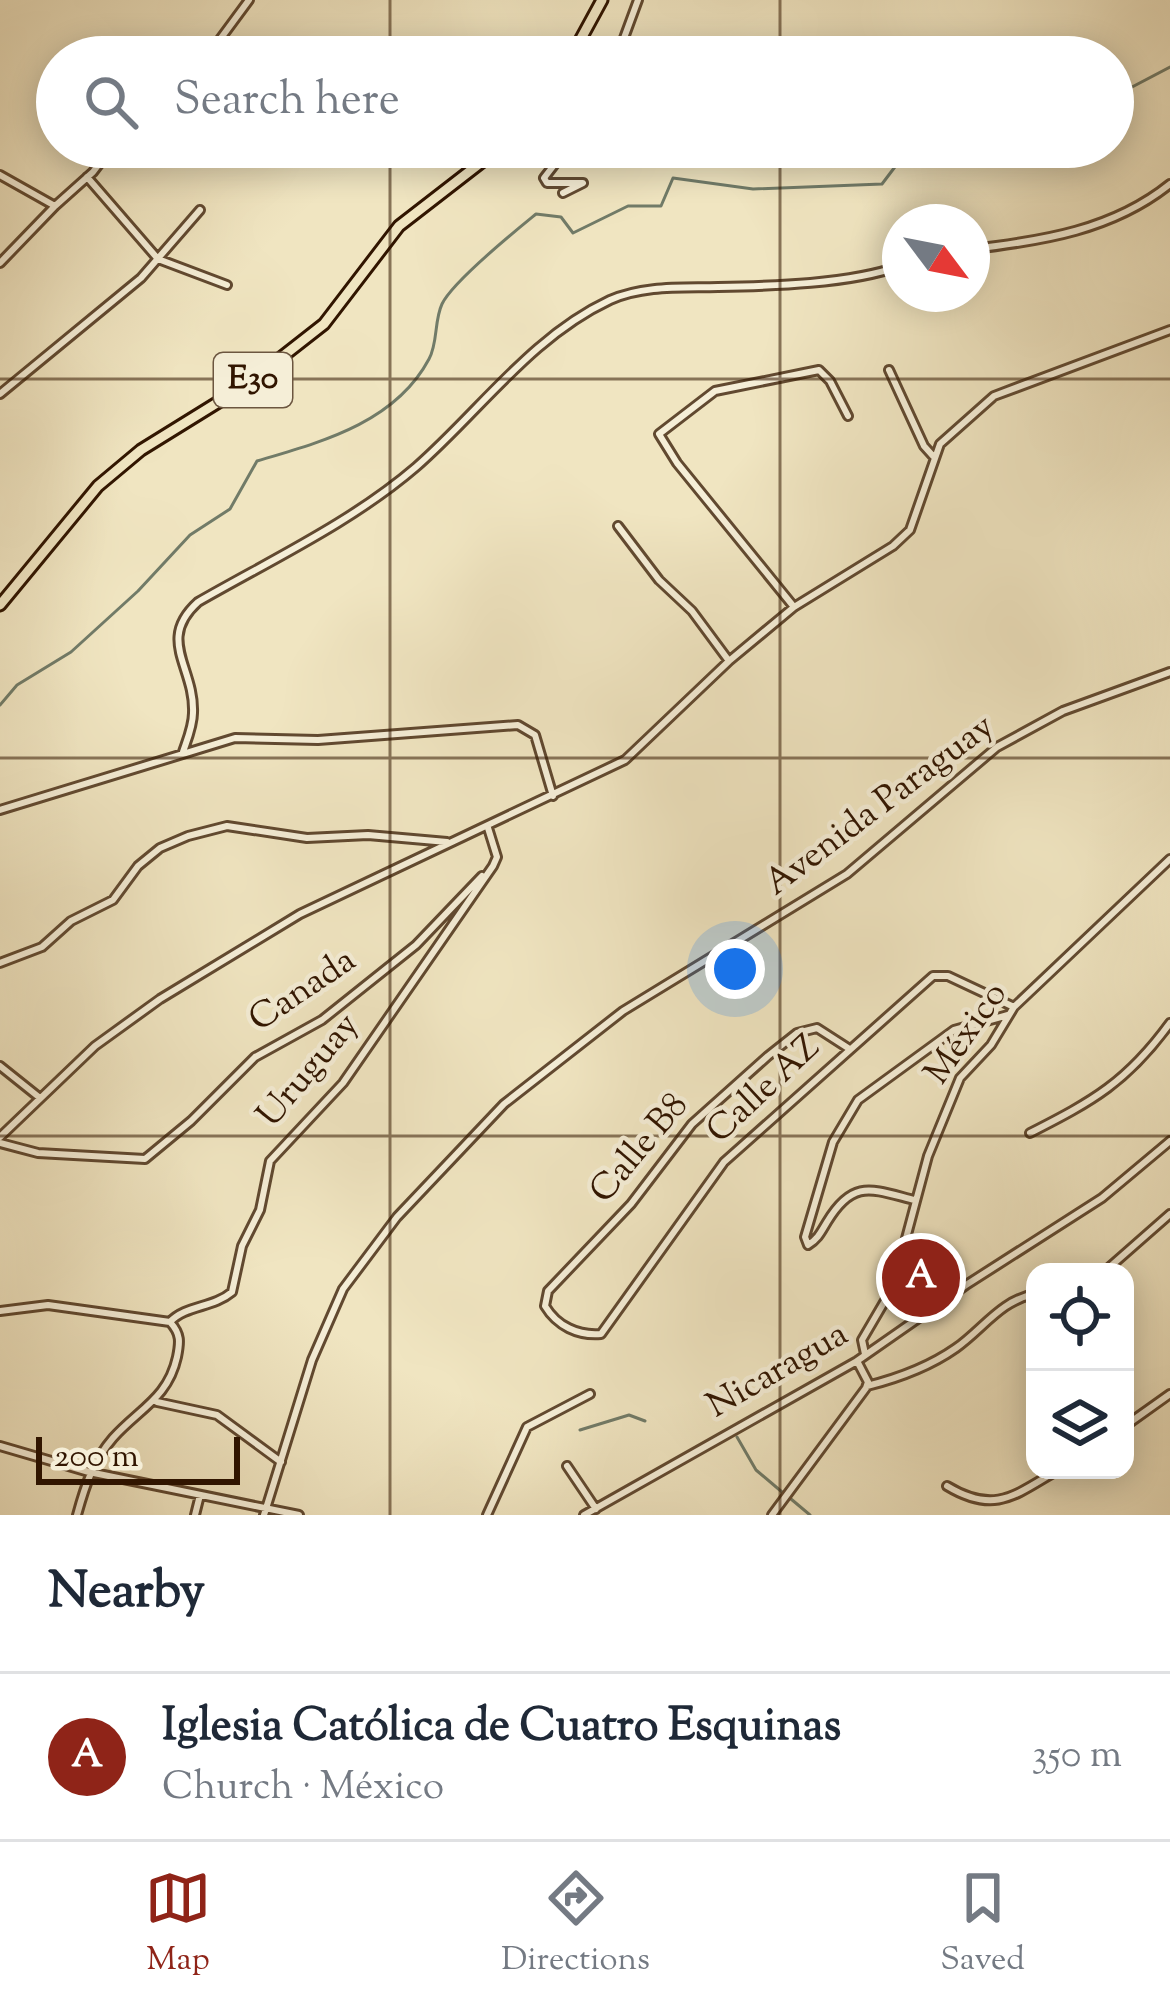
<!DOCTYPE html>
<html lang="en">
<head>
<meta charset="utf-8">
<style>
  body { margin:0; font-family:"Sorts Mill Goudy",serif; background:#f6f6f7; color:#1f2937 }
  .controls { position:absolute; right:36px; bottom:36px; display:grid; overflow:hidden; border-radius:24px; box-shadow:0 6px 30px #0003 }
  .controls button { width:108px; height:108px; display:grid; place-items:center; padding:0; border:0; border-bottom:3px solid #e0e1e3; background:#fff; color:#1f2937; font:60px sans-serif }
  .compass { position:absolute; left:882px; top:204px; width:108px; height:108px; border-radius:50%; background:#fff; box-shadow:0 6px 30px #0003; rotate:122deg }
  .scale { position:absolute; left:36px; bottom:30px; width:204px; box-sizing:border-box; padding-left:12px; border:6px solid #311500; border-top:0; font-size:33px; line-height:42px; white-space:nowrap; color:#311500; -webkit-text-stroke:9px #f5eed7; paint-order:stroke }
  .you { position:absolute; left:735px; top:969px; width:42px; height:42px; margin:-30px; border:9px solid #fff; border-radius:50%; background:#1a73e8; box-shadow:0 0 0 18px #1a73e833 }
  .badge { display:grid; place-items:center; width:78px; height:78px; border-radius:50%; background:#8f2418; color:#fff; font-size:39px; font-weight:700 }
  .pin { position:absolute; translate:-50% -50%; border:6px solid #fff; box-shadow:0 3px 12px #0006 }
  .list { margin:0; padding:0; list-style:none }
  h2 { display:flex; justify-content:space-between; align-items:center; height:156px; margin:0; padding:0 48px; font-size:51px }
  h2 small { font-size:39px; font-weight:400; color:#747a83 }
  .list li { display:grid; grid-template-columns:78px 1fr auto; gap:36px; align-items:center; box-sizing:border-box; height:168px; padding:0 48px; border-top:3px solid #e0e1e3 }
  .list b { display:block; font-size:45px; white-space:nowrap }
  .list p { margin:0; font-size:39px; white-space:nowrap; color:#747a83 }
  .list em { font-size:39px; font-style:normal; color:#747a83 }
  .icon { flex:none; width:66px; height:66px; fill:none; stroke:currentColor; stroke-width:2; stroke-linecap:round; stroke-linejoin:round }
  .map { position:relative; flex:none; width:1170px; height:1515px; overflow:hidden }
  .search { position:absolute; background:#fff; box-shadow:0 6px 30px #0003; left:36px; right:36px; top:36px; height:132px; display:flex; align-items:center; gap:30px; box-sizing:border-box; padding:0 42px; border-radius:66px; color:#747a83; font-size:45px }
  .sheet { height:324px; background:#fff }
  nav { display:flex; justify-content:space-around; align-items:center; box-sizing:border-box; height:168px; border-top:3px solid #e0e1e3; background:#fff; font-size:33px; color:#747a83 }
  nav a { display:grid; justify-items:center; gap:6px }
  nav .on { color:#8f2418 }
  .map>svg:first-child { display:block }
  .lines { fill:none; stroke-linecap:round; stroke-linejoin:round }
  .stream { stroke:#717b68; stroke-width:3 }
  .street-casing { stroke:#614930; stroke-width:12 }
  .primary-casing { stroke:#311500; stroke-width:15 }
  .street { stroke:#f5eed7; stroke-width:6 }
  .primary { stroke:#f0e5c1; stroke-width:9 }
  .grid { fill:none; stroke:#311500; stroke-width:3; stroke-opacity:0.55 }
  .labels { text-anchor:middle; dominant-baseline:central; stroke-width:9; stroke-linejoin:round; paint-order:stroke }
  .shield { fill:#f5eed7; stroke:#6c5640; stroke-width:3 }
  .shield-label { font-size:33px; font-weight:bold; fill:#311500 }
  .street-label { font-size:36px; fill:#311500; stroke:#f5eed7 }
</style>
</head>
<body>
<div class="map">
<svg width="1170" height="1515" viewBox="0 0 1170 1515">
  <rect width="100%" height="100%" fill="#f0e5c1"/>
  <filter id="stains"><feTurbulence type="fractalNoise" baseFrequency=".00167" numOctaves="4"/><feColorMatrix values="0 0 0 0 .2 0 0 0 0 .09 0 0 0 0 .02 0 0 0 .5 -.17"/></filter>
  <radialGradient id="worn" r=".72"><stop offset=".6" stop-color="#630" stop-opacity="0"/><stop offset="1" stop-color="#630" stop-opacity=".3"/></radialGradient>
  <g class="lines">
    <path class="stream" d="M1113 97 1170 67
      M0 705 17 685 71 652 138 591 190 535 230 509 257 461C321 442 395 423 429 359 438 343 434 321 442 304 453 281 514 232 536 214L561 217 573 233 628 206H661L673 178 753 189 882 184 910 147
      M580 1430 629 1415 645 1421
      M737 1437 756 1470 782 1492
      M791 1499 810 1515"/>
    <g class="street-casing">
      <path id="street" d="M207 57 249 0
        M617 57 638 0
        M0 175 55 206 93 172 112 147
        M87 177 158 259 227 285
        M563 193 583 183H547L544 178 568 147
        M972 249C1042 241 1113 230 1170 184
        M0 263 55 206
        M889 370 924 446 933 456
        M0 394 141 278 200 210
        M618 526 659 580 692 611 729 661
        M794 607 677 463 659 434 715 391 819 370 830 381 848 416
        M183 752C187 740 193 726 193 713 195 667 156 640 198 602 271 560 352 522 416 467 480 411 531 337 610 300 644 285 682 288 718 287 772 286 850 284 900 266
        M0 810 235 738 318 740 518 725 535 735 553 796
        M0 963 42 947 71 921 113 900 138 866 160 848 188 836 227 826 307 838 368 835 447 842
        M848 1048 817 1028 797 1033 768 1056 692 1124 631 1204 548 1291 545 1306C557 1326 578 1336 601 1334L724 1162 933 976H948L1014 1007
        M0 1066 40 1098
        M1030 1133C1093 1101 1127 1082 1170 1023
        M0 1137 95 1046 160 999 300 914 625 760 729 661 794 607 893 546 910 530 940 444 994 396 1170 330
        M0 1143 38 1153 145 1159 191 1121 255 1057 322 1020 416 945 482 876
        M808 1245 805 1237 833 1142 858 1100 954 1030 1008 1015
        M808 1245C818 1239 821 1232 827 1222 853 1179 871 1189 914 1200
        M1104 1272 1170 1214
        M0 1311 48 1305 170 1322
        M170 1322C186 1305 213 1308 232 1292L242 1246 260 1210 270 1161 343 1083 493 866 497 857 488 828
        M865 1354 862 1340 893 1287 928 1156 960 1078 991 1045 1014 1007 1170 859
        M867 1386C899 1378 929 1367 956 1348 983 1329 1001 1300 1035 1294
        M157 1402 217 1415 281 1462
        M1125 1426 1170 1394
        M0 1446 89 1472 299 1515
        M567 1466 596 1509
        M947 1486C995 1515 1015 1495 1058 1470
        M77 1515C85 1486 93 1461 113 1438 139 1409 168 1398 177 1357 180 1342 181 1334 170 1322
        M195 1515 200 1495
        M264 1515 312 1360 343 1289 397 1217 504 1104 623 1011 847 874 997 747 1063 711 1170 672
        M487 1515 527 1427 590 1394
        M584 1515 857 1361 966 1285 1102 1198 1170 1141
        M772 1515 866 1388 868 1382 857 1361"/>
    </g>
    <g class="primary-casing">
      <path id="primary" d="M571 57 602 0
        M0 605 98 486 141 450 246 385 324 324 399 226 501 147"/>
    </g>
    <use href="#street" class="street"/>
    <use href="#primary" class="primary"/>
  </g>
  <path class="grid" d="M390 0V57M780 0V57M390 147V1515M780 147V1515M0 379H1170M0 758H1170M0 1136H1170"/>
  <g class="labels">
    <rect class="shield" x="214" y="353" width="78" height="54" rx="9"/>
    <g class="shield-label">
      <text x="253" y="380">E30</text>
    </g>
    <g class="street-label">
      <text transform="translate(880 806) rotate(-37)">Avenida Paraguay</text>
      <text transform="translate(303 991) rotate(-34)">Canada</text>
      <text transform="translate(967 1034) rotate(-55)">México</text>
      <text transform="translate(309 1071) rotate(-50)">Uruguay</text>
      <text transform="translate(764 1090) rotate(-43)">Calle AZ</text>
      <text transform="translate(640 1149) rotate(-50)">Calle B8</text>
      <text transform="translate(778 1371) rotate(-30)">Nicaragua</text>
    </g>
  </g>
  <rect width="100%" height="100%" filter="url(#stains)"/>
  <rect width="100%" height="100%" fill="url(#worn)"/>
</svg>
<div class="controls">
<button><svg class="icon" aria-label="locate" viewBox="0 0 24 24"><circle cx="12" cy="12" r="6"/><path d="M12 2v4M12 18v4M2 12h4M18 12h4"/></svg></button>
<button><svg class="icon" aria-label="layers" viewBox="0 0 24 24"><path d="M12 4l9 5-9 5-9-5zM3 14l9 5 9-5"/></svg></button>
</div>
<svg class="compass" viewBox="-18 -18 36 36"><path d="M0-13l5 13h-10z" fill="#e53935"/><path d="M0 13l5-13h-10z" fill="#747a83"/></svg>
<div class="scale">200 m</div>
<div class="you"></div>
<div class="pin badge" style="left:921px;top:1278px">A</div>
<div class="search"><svg class="icon" aria-label="search" viewBox="0 0 24 24"><circle cx="10" cy="10" r="6"/><path d="M15 15l6 6"/></svg>Search here</div>
</div>
<section class="sheet">
<h2>Nearby<small></small></h2>
<ul class="list">
<li><span class="badge">A</span><div><b>Iglesia Católica de Cuatro Esquinas</b><p>Church · México</p></div><em>350 m</em></li>
</ul>
</section>
<nav>
<a class="on"><svg class="icon" aria-label="map" viewBox="0 0 24 24"><path d="M3 6l6-2 6 2 6-2v14l-6 2-6-2-6 2zM9 4v14M15 6v14"/></svg>Map</a>
<a><svg class="icon" aria-label="directions" viewBox="0 0 24 24"><path d="M12 3l9 9-9 9-9-9zM9 14v-3h6M13 9l2 2-2 2"/></svg>Directions</a>
<a><svg class="icon" aria-label="saved" viewBox="0 0 24 24"><path d="M7 4h10v16l-5-4-5 4z"/></svg>Saved</a>
</nav>
</body>
</html>
